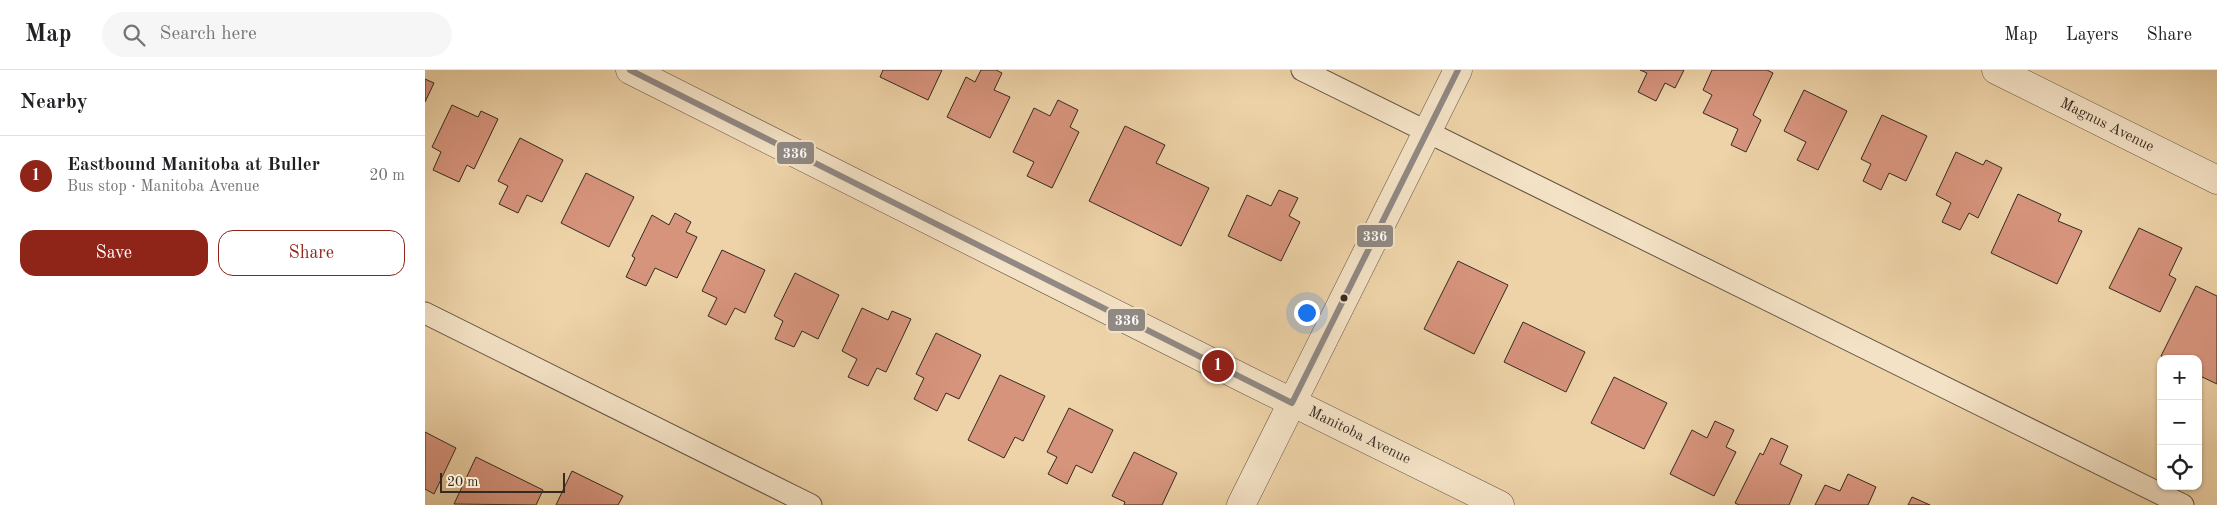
<!DOCTYPE html>
<html lang="en">
<head>
<meta charset="utf-8">
<style>
  body { margin:0; font-family:"Old Standard TT",serif; background:#f6f6f6; color:#202124 }
  .controls { position:absolute; right:15px; bottom:15px; display:grid; overflow:hidden; border-radius:10px; box-shadow:0 1px 4px #0004 }
  .controls button { width:45px; height:45px; display:grid; place-items:center; padding:0; border:0; border-bottom:1px solid #e0e0e0; background:#fff; color:#202124; font:25px sans-serif }
  .scale { position:absolute; left:15px; bottom:12px; width:125px; box-sizing:border-box; padding-left:5px; border:2px solid #352920; border-top:0; font-size:14px; line-height:18px; white-space:nowrap; color:#352920; -webkit-text-stroke:4px #f4e2c6; paint-order:stroke }
  .you { position:absolute; left:881px; top:242px; width:18px; height:18px; margin:-12px; border:4px solid #fff; border-radius:50%; background:#1a73e8; box-shadow:0 0 0 8px #1a73e833 }
  .badge { display:grid; place-items:center; width:32px; height:32px; border-radius:50%; background:#8f2418; color:#fff; font-size:16px; font-weight:700 }
  .pin { position:absolute; translate:-50% -50%; border:2px solid #fff; box-shadow:0 1px 5px #0006 }
  .list { margin:0; padding:0; list-style:none }
  h2 { display:flex; justify-content:space-between; align-items:center; height:65px; margin:0; padding:0 20px; font-size:21px }
  h2 small { font-size:16px; font-weight:400; color:#757577 }
  .list li { display:grid; grid-template-columns:32px 1fr auto; gap:15px; align-items:center; box-sizing:border-box; height:80px; padding:0 20px; border-top:1px solid #e0e0e0 }
  .list b { display:block; font-size:19px; white-space:nowrap }
  .list p { margin:0; font-size:16px; white-space:nowrap; color:#757577 }
  .list em { font-size:16px; font-style:normal; color:#757577 }
  .actions { display:flex; gap:10px; padding:15px 20px }
  .actions a { flex:1; padding:11px 0; border:1px solid #8f2418; border-radius:15px; text-align:center; font-size:18px; color:#8f2418 }
  .actions .main { background:#8f2418; color:#fff }
  .icon { flex:none; width:28px; height:28px; fill:none; stroke:currentColor; stroke-width:2; stroke-linecap:round; stroke-linejoin:round }
  .map { position:relative; flex:none; width:1792px; height:435px; overflow:hidden }
  header { display:flex; align-items:center; gap:30px; box-sizing:border-box; height:70px; padding:0 25px; background:#fff; border-bottom:1px solid #e0e0e0 }
  header strong { font-size:24px }
  nav { display:flex; gap:28px; margin-inline-start:auto; font-size:18px }
  .search { width:350px; height:45px; background:#f6f6f6; display:flex; align-items:center; gap:12px; box-sizing:border-box; padding:0 18px; border-radius:28px; color:#757577; font-size:19px }
  main { display:flex }
  aside { flex:1; background:#fff }
  .map>svg:first-child { display:block }
  .building { fill:#d7947d; stroke:#352920 }
  .lines { fill:none; stroke-linecap:round; stroke-linejoin:round }
  .service-casing { stroke:#635442; stroke-width:23 }
  .minor-casing { stroke:#635442; stroke-width:29 }
  .service { stroke:#f4e2c6; stroke-width:21 }
  .minor { stroke:#f4e2c6; stroke-width:28 }
  .bus-1-casing { stroke:#f4e2c6; stroke-width:10 }
  .bus-1 { stroke:#908984; stroke-width:6 }
  .bus-dot { fill:#352920; stroke:#f4e2c6; stroke-width:2 }
  .labels { text-anchor:middle; dominant-baseline:central; stroke-width:4; stroke-linejoin:round; paint-order:stroke }
  .street-label { font-size:15px; fill:#352920; stroke:#f4e2c6 }
  .line-badge { stroke:#f4e2c6; stroke-width:2 }
  .badge-label { font-size:14px; text-anchor:middle; font-weight:bold; fill:#fff }
</style>
</head>
<body>
<header>
<strong>Map</strong>
<div class="search"><svg class="icon" aria-label="search" viewBox="0 0 24 24"><circle cx="10" cy="10" r="6"/><path d="M15 15l6 6"/></svg>Search here</div>
<nav><a>Map</a><a>Layers</a><a>Share</a></nav>
</header>
<main>
<aside>
<h2>Nearby<small></small></h2>
<ul class="list">
<li><span class="badge">1</span><div><b>Eastbound Manitoba at Buller</b><p>Bus stop · Manitoba Avenue</p></div><em>20 m</em></li>
</ul>
<div class="actions"><a class="main">Save</a><a>Share</a></div>
</aside>
<div class="map">
<svg width="1792" height="435" viewBox="0 0 1792 435">
  <rect width="100%" height="100%" fill="#eed3a8"/>
  <filter id="stains"><feTurbulence type="fractalNoise" baseFrequency=".004" numOctaves="4"/><feColorMatrix values="0 0 0 0 .2 0 0 0 0 .09 0 0 0 0 .02 0 0 0 .5 -.17"/></filter>
  <radialGradient id="worn" r=".72"><stop offset=".6" stop-color="#630" stop-opacity="0"/><stop offset="1" stop-color="#630" stop-opacity=".3"/></radialGradient>
  <path class="building" d="M458 0H517L503 30 455 7Z
    M556 0H571L577 3 569 20 585 27 565 68 522 47 541 7 550 12Z
    M1215 0H1259L1250 18 1240 13 1231 31 1213 22 1222 3Z
    M1287 0H1342L1348 3 1328 45 1336 50 1321 82 1306 75 1313 59 1278 43 1287 25 1278 20Z
    M0 9 9 13 0 32Z
    M1379 20 1422 41 1393 100 1372 90 1381 72 1359 61Z
    M633 30 653 40 645 57 654 62 627 118 602 106 609 92 588 82 609 38 625 46Z
    M27 35 53 47 56 41 73 49 49 99 42 95 34 112 8 100 16 82 7 77Z
    M1457 45 1502 66 1481 111 1464 103 1456 120 1438 111 1446 94 1436 89Z
    M700 56 740 75 731 93 784 118 756 176 664 131Z
    M95 68 138 90 117 132 102 125 93 143 74 134 83 116 73 111Z
    M1531 82 1558 95 1561 90 1577 98 1553 148 1544 143 1535 160 1517 152 1526 133 1511 125Z
    M161 103 209 127 184 177 136 153Z
    M854 120 873 128 864 146 875 152 856 191 803 166 822 125 846 136Z
    M1593 124 1636 144 1633 151 1657 161 1632 214 1566 183Z
    M250 143 266 152 261 162 272 167 252 208 230 198 221 216 201 207 210 188 207 186 227 145 244 155Z
    M1714 158 1757 178 1744 205 1751 209 1735 242 1684 218Z
    M297 180 340 200 320 243 310 238 301 255 283 246 292 228 277 221Z
    M1033 191 1083 215 1049 284 999 259Z
    M370 203 414 225 393 269 377 261 369 277 350 269 358 251 349 246Z
    M1771 216 1792 226V314L1773 305V289H1741L1736 286Z
    M437 238 463 250 467 241 486 249 461 302 452 298 443 316 423 307 432 289 417 281Z
    M1098 252 1160 282 1141 322 1079 292Z
    M511 263 556 285 534 329 521 323 512 341 489 329 499 308 491 304Z
    M575 305 620 326 598 371 590 367 579 388 543 370Z
    M1189 307 1242 333 1219 379 1166 353Z
    M644 338 688 360 667 403 651 395 642 414 623 404 632 387 622 382Z
    M1290 351 1309 360 1301 377 1311 382 1289 426 1245 404 1267 360 1282 368Z
    M0 362 31 378 9 424 0 419Z
    M1346 368 1363 376 1355 394 1377 405 1364 435H1314L1310 433 1335 383 1338 385Z
    M709 382 752 403 737 435H699L700 432 687 426Z
    M51 387 118 420 111 435 29 434Z
    M147 401 198 426 193 435H131Z
    M1423 404 1451 417 1443 435H1390L1400 415 1415 421Z
    M1487 427 1505 435H1483Z"/>
  <g class="lines">
    <g class="service-casing">
      <path id="service" d="M877 0 1758 435
        M0 243 386 435"/>
    </g>
    <g class="minor-casing">
      <g id="minor">
        <path id="s1" d="M205 0 826 312 1075 435"/>
        <path id="s2" d="M1571 0 1792 110"/>
        <path d="M816 435 1033 0"/>
      </g>
    </g>
    <use href="#service" class="service"/>
    <use href="#minor" class="minor"/>
    <g class="bus-1-casing">
      <path id="bus-1" d="M205 0 867 333
        M867 333 1033 0"/>
    </g>
    <use href="#bus-1" class="bus-1"/>
  </g>
  <circle class="bus-dot" cx="919" cy="228" r="4.5"/>
  <g class="labels">
    <g class="street-label">
      <text stroke="none"><textPath href="#s2" startOffset="124">Magnus Avenue</textPath></text>
      <text stroke="none"><textPath href="#s1" startOffset="816">Manitoba Avenue</textPath></text>
    </g>
  </g>
  <g class="line-badge">
    <rect x="351" y="71" width="39" height="24" rx="5" fill="#908984"/>
    <rect x="931" y="154" width="38" height="24" rx="5" fill="#908984"/>
    <rect x="682" y="238" width="39" height="24" rx="5" fill="#908984"/>
  </g>
  <g class="badge-label">
    <text x="370" y="88">336</text>
    <text x="950" y="171">336</text>
    <text x="702" y="255">336</text>
  </g>
  <rect width="100%" height="100%" filter="url(#stains)"/>
  <rect width="100%" height="100%" fill="url(#worn)"/>
</svg>
<div class="controls">
<button>+</button>
<button>−</button>
<button><svg class="icon" aria-label="locate" viewBox="0 0 24 24"><circle cx="12" cy="12" r="6"/><path d="M12 2v4M12 18v4M2 12h4M18 12h4"/></svg></button>
</div>
<div class="scale">20 m</div>
<div class="you"></div>
<div class="pin badge" style="left:793px;top:296px">1</div>
</div>
</main>
</body>
</html>
